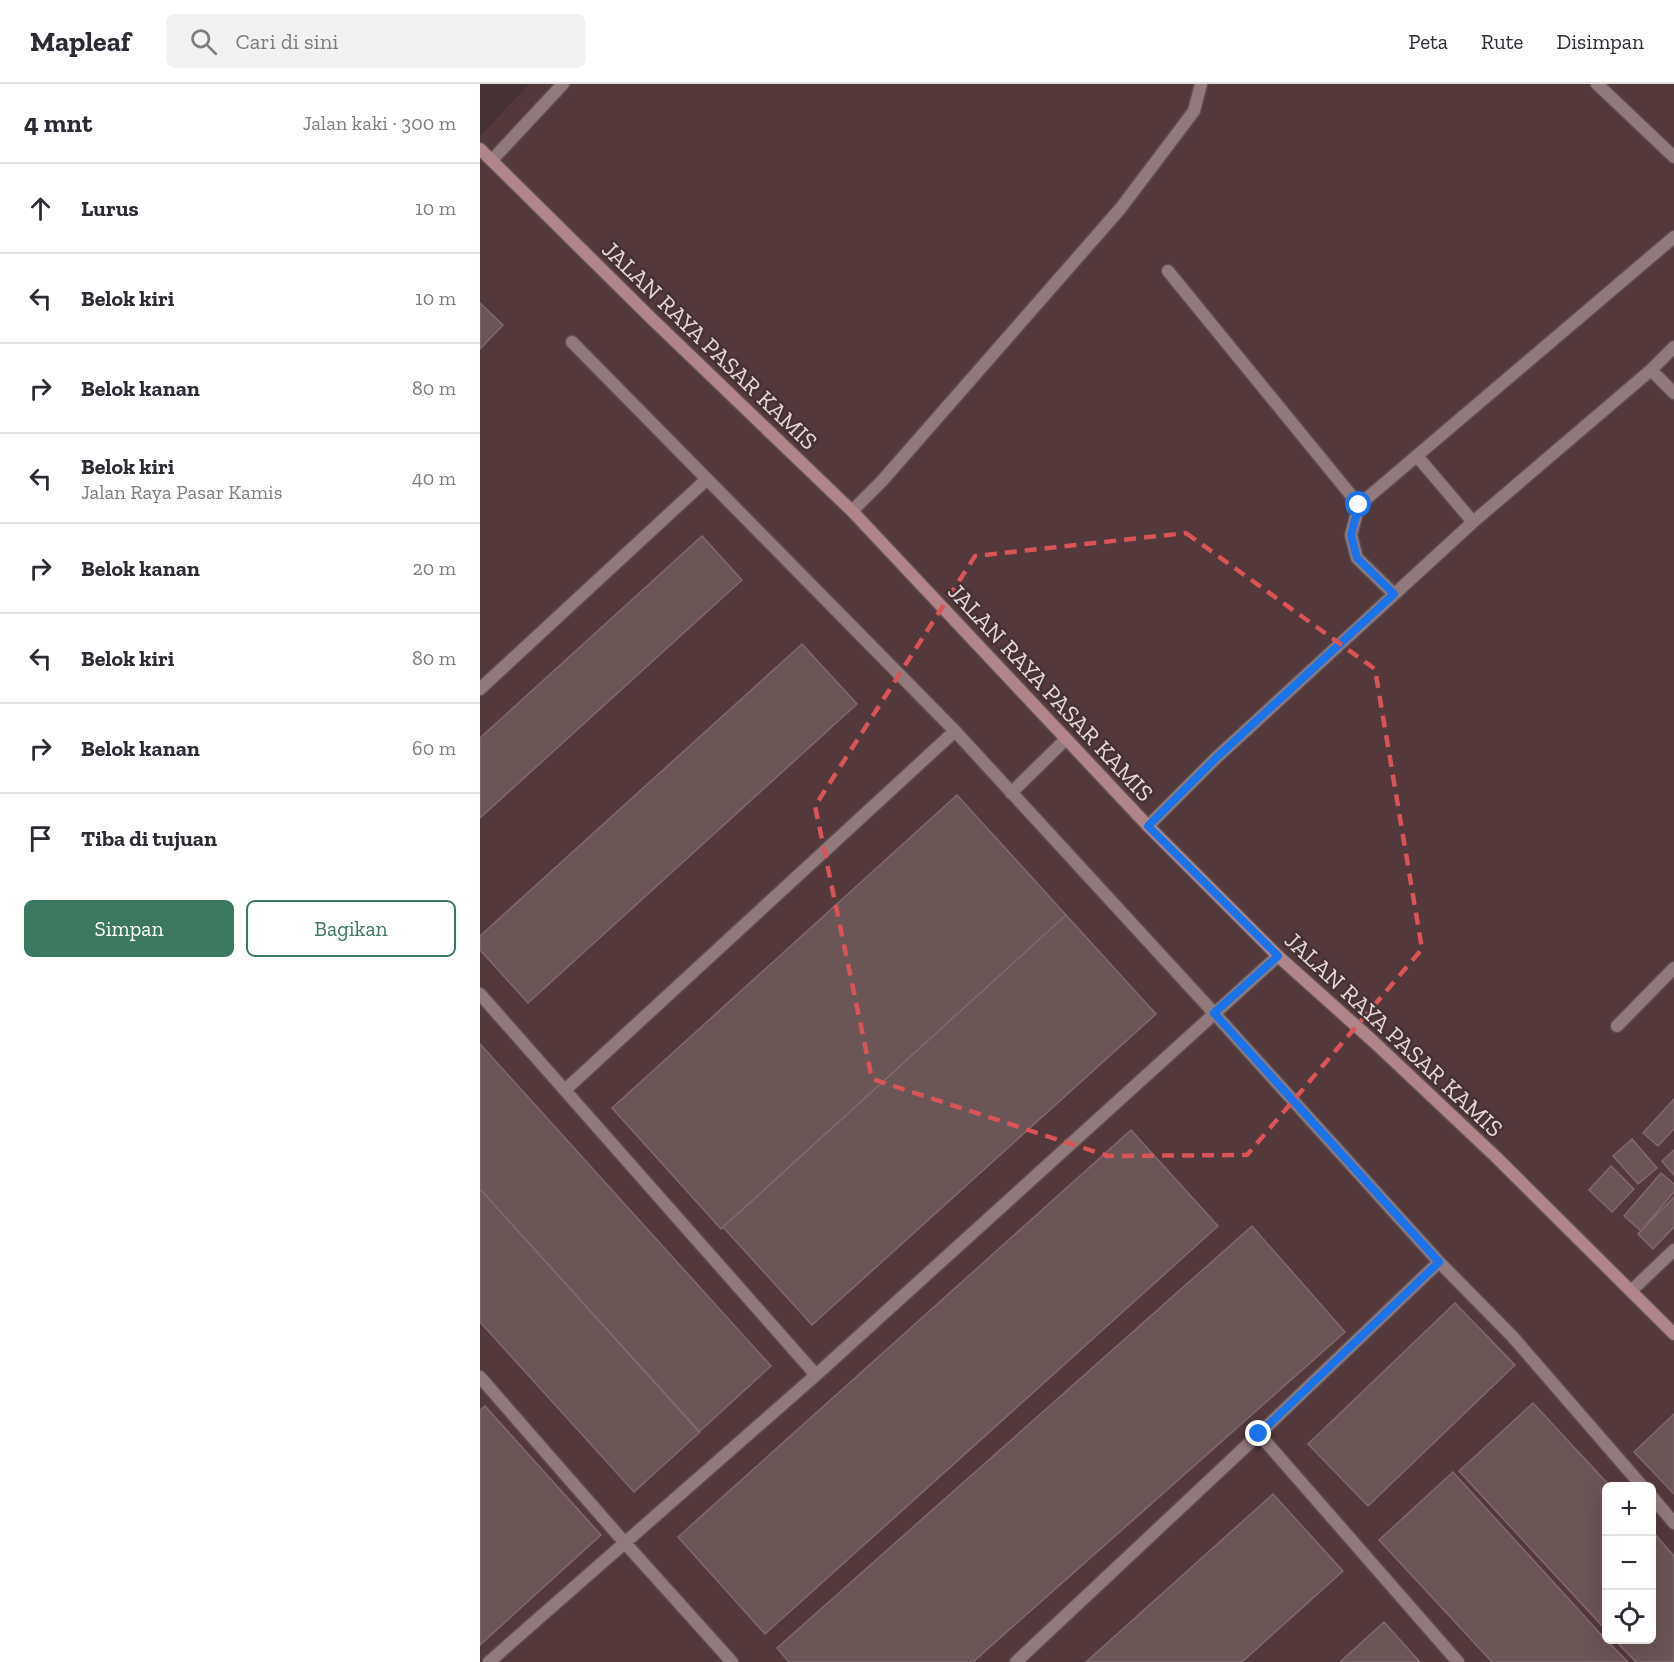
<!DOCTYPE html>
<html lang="id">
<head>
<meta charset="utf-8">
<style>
  body { margin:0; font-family:"Zilla Slab",serif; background:#f2f2f3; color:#2b2b33 }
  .controls { position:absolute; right:18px; bottom:18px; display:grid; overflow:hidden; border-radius:9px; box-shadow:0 6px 24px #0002 }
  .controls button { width:54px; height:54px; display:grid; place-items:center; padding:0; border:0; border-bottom:2px solid #e1e1e2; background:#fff; color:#2b2b33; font:30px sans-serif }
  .stop { position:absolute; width:18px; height:18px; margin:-14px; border:4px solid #1a73e8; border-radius:50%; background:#fff }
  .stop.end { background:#1a73e8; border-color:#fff; box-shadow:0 2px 6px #0008 }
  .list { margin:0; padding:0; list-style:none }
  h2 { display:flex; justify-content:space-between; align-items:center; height:78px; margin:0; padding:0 24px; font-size:26px }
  h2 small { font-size:20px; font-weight:400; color:#7c7c81 }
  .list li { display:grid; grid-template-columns:39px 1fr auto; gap:18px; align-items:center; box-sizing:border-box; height:90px; padding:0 24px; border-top:2px solid #e1e1e2 }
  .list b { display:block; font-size:22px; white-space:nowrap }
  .list p { margin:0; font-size:20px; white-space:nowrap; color:#7c7c81 }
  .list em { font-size:20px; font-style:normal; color:#7c7c81 }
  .actions { display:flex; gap:12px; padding:18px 24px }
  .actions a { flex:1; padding:14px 0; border:2px solid #3c7760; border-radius:9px; text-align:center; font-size:21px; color:#3c7760 }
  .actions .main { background:#3c7760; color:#fff }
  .icon { flex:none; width:33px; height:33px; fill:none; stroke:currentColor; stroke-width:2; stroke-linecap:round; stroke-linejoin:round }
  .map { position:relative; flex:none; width:1194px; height:1578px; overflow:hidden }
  header { display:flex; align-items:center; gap:36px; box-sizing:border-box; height:84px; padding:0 30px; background:#fff; border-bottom:2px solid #e1e1e2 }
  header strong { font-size:28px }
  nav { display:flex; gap:33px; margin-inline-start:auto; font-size:21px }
  .search { width:420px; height:54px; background:#f2f2f3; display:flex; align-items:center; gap:15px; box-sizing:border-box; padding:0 21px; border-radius:9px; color:#7c7c81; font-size:22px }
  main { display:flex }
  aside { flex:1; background:#fff }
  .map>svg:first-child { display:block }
  .built { fill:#53383c; fill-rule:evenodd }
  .building { fill:#6a5557; stroke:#816a6d; stroke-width:1.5 }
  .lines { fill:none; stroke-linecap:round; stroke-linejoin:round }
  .service-casing { stroke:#5f4f51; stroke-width:15 }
  .secondary-casing { stroke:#5f4f51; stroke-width:15 }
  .service { stroke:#917a7d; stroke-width:12 }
  .secondary { stroke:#b1848a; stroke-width:12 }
  .route { stroke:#1a73e8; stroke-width:8 }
  .marked { fill:none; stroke:#da5455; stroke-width:4.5; stroke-dasharray:12 8; stroke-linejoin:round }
  .labels { text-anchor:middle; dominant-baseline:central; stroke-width:5; stroke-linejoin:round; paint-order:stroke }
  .street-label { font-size:24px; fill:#e6d9db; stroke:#453234 }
</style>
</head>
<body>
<header>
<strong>Mapleaf</strong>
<div class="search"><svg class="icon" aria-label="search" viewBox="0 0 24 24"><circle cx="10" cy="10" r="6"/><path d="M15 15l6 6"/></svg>Cari di sini</div>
<nav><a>Peta</a><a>Rute</a><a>Disimpan</a></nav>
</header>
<main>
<aside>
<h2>4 mnt<small>Jalan kaki · 300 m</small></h2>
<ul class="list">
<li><svg class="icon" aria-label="ahead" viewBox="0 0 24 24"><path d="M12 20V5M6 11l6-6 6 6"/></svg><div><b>Lurus</b></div><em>10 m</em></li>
<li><svg class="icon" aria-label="left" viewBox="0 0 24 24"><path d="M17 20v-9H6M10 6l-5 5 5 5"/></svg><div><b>Belok kiri</b></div><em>10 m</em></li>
<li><svg class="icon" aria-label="right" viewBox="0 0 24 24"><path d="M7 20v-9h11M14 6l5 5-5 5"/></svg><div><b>Belok kanan</b></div><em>80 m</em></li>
<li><svg class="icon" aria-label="left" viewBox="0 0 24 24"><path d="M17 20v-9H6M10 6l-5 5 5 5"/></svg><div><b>Belok kiri</b><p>Jalan Raya Pasar Kamis</p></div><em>40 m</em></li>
<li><svg class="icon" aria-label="right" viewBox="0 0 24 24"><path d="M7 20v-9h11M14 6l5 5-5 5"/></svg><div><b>Belok kanan</b></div><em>20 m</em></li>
<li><svg class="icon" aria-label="left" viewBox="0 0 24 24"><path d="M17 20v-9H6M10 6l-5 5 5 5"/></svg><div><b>Belok kiri</b></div><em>80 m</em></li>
<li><svg class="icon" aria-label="right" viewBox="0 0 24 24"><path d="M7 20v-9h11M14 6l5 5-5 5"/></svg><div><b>Belok kanan</b></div><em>60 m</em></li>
<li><svg class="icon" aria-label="arrive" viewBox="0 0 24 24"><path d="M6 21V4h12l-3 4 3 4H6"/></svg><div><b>Tiba di tujuan</b></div></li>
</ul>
<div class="actions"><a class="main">Simpan</a><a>Bagikan</a></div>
</aside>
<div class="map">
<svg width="1194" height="1578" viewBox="0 0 1194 1578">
  <rect width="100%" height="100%" fill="#453234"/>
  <path class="built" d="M49 0H1194V1578H0V52ZM1126 1402H1172V1556H1126Z"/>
  <path class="building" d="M0 219 23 241 0 265Z
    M222 452 262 496 0 734V654Z
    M322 560 377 620 48 919 0 866V852Z
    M477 711 586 831 241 1145 132 1024Z
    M586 831 676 930 332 1241 243 1143Z
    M0 960 291 1282 219 1348 0 1105Z
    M1194 1015V1045L1178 1062 1163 1049Z
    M651 1046 738 1142 285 1550 198 1453Z
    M1152 1055 1177 1084 1158 1100 1133 1072Z
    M1194 1066V1091L1182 1077Z
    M1131 1082 1154 1105 1132 1128 1109 1106Z
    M1181 1089 1194 1100V1108L1161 1147 1144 1132Z
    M0 1105 220 1348 154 1408 0 1238Z
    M1194 1113V1143L1173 1165 1158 1150Z
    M772 1142 865 1248 493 1578H309L297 1564Z
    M975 1219 1035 1281 888 1422 828 1360Z
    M1053 1319 1130 1402H1126V1546L979 1387Z
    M5 1322 121 1451 0 1561V1326Z
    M1194 1330V1410L1154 1368Z
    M973 1388 1126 1556 1148 1578H1012L899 1456Z
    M793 1410 863 1487 762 1578H606Z
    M1172 1447 1194 1472V1578H1156L1135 1556H1172Z
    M904 1538 940 1578H860Z"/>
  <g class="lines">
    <g class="service-casing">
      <path id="service" d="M1117 0 1194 73
        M12 76 83 0
        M688 187 879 421
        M92 258 475 647 734 929 959 1178 1032 1252 1162 1402
        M1171 286 1194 309
        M937 372 993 438
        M372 427 402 397 640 125 714 27 721 0
        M914 510 877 474 871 451 879 421 1194 153
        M0 605 227 395
        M531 709 586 655
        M668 742 736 674 993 438 1171 286 1194 263
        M0 910 336 1291
        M1137 942 1194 884
        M85 1006 475 647
        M1152 1206 1194 1166
        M0 1293 145 1459 252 1578
        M779 1350 978 1578
        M1172 1413 1194 1439
        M9 1578 336 1291 798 872
        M536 1578 779 1350 959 1178"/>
    </g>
    <g class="secondary-casing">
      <path id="secondary" d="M0 65 171 234 372 427 668 742 798 872 894 958 1015 1072 1194 1250"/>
    </g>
    <use href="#service" class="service"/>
    <use href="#secondary" class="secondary"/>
  </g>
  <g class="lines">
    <path class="route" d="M779 1350 959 1178 734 929 798 872 668 742 736 674 914 510 877 474 871 451 879 421"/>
  </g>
  <path class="marked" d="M706 449 895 585 942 865 767 1071 628 1072 392 995 335 722 495 472Z"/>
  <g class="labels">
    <g class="street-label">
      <text transform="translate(230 261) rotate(44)">JALAN RAYA PASAR KAMIS</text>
      <text transform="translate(571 608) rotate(47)">JALAN RAYA PASAR KAMIS</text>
      <text transform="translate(914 950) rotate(43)">JALAN RAYA PASAR KAMIS</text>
    </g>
  </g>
</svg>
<div class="controls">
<button>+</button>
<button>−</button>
<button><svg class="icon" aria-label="locate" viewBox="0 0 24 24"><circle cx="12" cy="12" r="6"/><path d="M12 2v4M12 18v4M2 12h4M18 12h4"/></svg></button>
</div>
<div class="stop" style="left:879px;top:421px"></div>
<div class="stop end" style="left:779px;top:1350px"></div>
</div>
</main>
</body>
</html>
